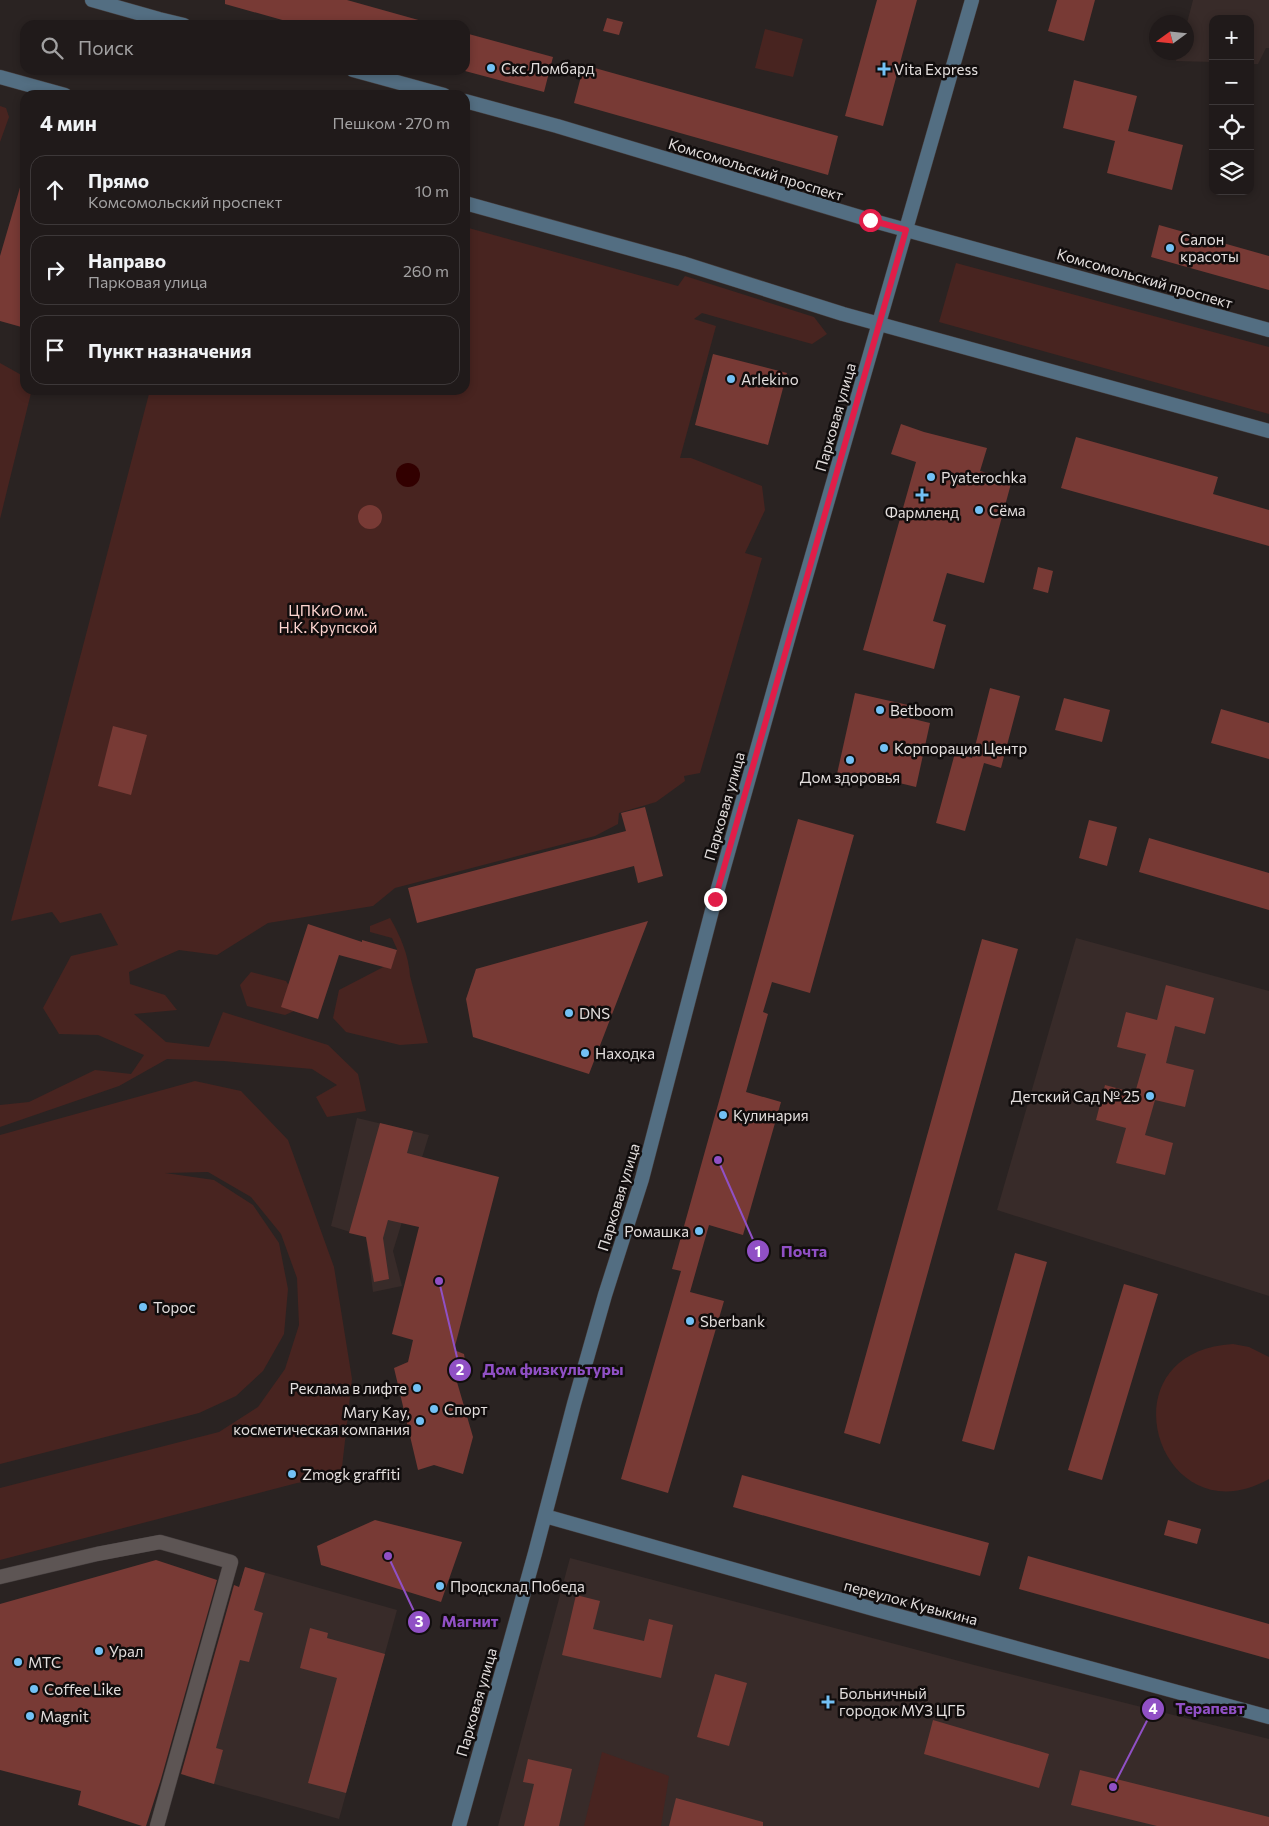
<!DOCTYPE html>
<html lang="ru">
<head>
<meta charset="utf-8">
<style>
  body { margin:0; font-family:Commissioner,sans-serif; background:#282323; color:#f1f3f6 }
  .controls { position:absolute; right:15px; top:15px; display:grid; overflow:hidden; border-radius:10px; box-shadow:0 2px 8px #0003 }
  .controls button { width:45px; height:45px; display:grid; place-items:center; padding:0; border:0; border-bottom:1px solid #3d3839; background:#201a1a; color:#f1f3f6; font:25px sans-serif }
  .compass { position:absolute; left:1149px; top:15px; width:45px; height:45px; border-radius:50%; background:#201a1a; box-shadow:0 2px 8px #0003; rotate:255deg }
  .stop { position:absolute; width:15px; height:15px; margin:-11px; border:4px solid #e11d48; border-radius:50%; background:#fff }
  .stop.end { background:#e11d48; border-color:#fff; box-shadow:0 1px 5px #0008 }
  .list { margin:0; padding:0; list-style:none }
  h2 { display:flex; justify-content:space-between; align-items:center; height:65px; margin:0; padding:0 20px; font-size:21px }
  h2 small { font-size:16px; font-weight:400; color:#a2a1a2 }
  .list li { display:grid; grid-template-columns:32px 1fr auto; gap:15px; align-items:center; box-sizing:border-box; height:70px; margin:0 10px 10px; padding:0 10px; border:1px solid #3d3839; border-radius:15px }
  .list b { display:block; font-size:19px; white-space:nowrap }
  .list p { margin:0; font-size:16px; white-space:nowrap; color:#a2a1a2 }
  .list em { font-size:16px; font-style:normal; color:#a2a1a2 }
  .icon { flex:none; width:28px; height:28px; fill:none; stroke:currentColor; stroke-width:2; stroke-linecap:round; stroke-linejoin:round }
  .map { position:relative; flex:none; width:1269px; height:1826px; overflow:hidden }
  .search { position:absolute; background:#201a1a; box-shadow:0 2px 8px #0003; left:20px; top:20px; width:450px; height:55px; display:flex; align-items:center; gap:12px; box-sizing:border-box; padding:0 18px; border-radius:15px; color:#a2a1a2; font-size:19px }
  .panel { position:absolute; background:#201a1a; box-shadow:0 2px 8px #0003; left:20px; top:90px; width:450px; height:305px; border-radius:15px }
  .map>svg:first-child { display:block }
  .built { fill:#382b29 }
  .green { fill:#482420 }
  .water { fill:#320000 }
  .building { fill:#783a35 }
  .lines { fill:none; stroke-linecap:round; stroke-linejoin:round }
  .minor-casing { stroke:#453e3e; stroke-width:15 }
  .secondary-casing { stroke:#453e3e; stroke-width:15 }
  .minor { stroke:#5d5554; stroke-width:14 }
  .secondary { stroke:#536e82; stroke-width:14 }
  .route { stroke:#e11d48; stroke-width:6 }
  .poi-dot { fill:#73c1f5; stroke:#110d0d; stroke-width:2 }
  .labels { text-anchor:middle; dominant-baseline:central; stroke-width:5; stroke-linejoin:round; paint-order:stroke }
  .poi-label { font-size:15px; fill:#e3dedd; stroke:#110d0d; text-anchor:start }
  .street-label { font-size:15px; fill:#e3dedd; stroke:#110d0d }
  .park-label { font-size:15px; fill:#fdd4cf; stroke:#110d0d }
  .leader { fill:none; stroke:#9050c5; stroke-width:2 }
  .callout-dot { fill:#9050c5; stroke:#110d0d; stroke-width:2 }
  .mark-label { font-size:15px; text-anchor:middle; font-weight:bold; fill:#fff }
  .callout-label { font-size:16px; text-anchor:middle; font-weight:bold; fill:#9050c5; stroke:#110d0d; stroke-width:5; stroke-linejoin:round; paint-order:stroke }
</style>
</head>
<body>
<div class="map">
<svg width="1269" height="1826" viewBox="0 0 1269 1826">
  <rect width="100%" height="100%" fill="#2a2322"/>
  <path class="built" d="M1193 0H1269V48H1266L1258 64H1250V19H1213V62L1176 61 1178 53 1186 52 1187 23Z
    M1076 938 1269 991V1296L997 1210Z
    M357 1118 429 1135 393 1251 402 1286 373 1292 366 1237 331 1226Z
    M570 1558 978 1666 1269 1739V1826H498Z
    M245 1567 397 1610 339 1819 186 1776Z"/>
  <path class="green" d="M765 29 803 39 793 77 755 68Z
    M0 106 6 108 9 117 0 142Z
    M465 227 678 286 685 276 814 317 827 334 812 344 702 313 694 319 716 326 680 458H691L762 486 765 510 745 553 762 558 700 773 684 776 685 781 656 802 619 813 618 824 595 836 395 888 373 906 268 923 217 955 179 950 129 972 130 984 165 995 177 1010 134 1014 166 1042 209 1047 223 1012 328 1045 358 1074 366 1111 327 1117 316 1097 337 1085 312 1069 224 1061 167 1059 119 1086 0 1127V1105L29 1102 95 1070 131 1074 144 1055 98 1035 59 1034 43 1008 71 956 118 945 101 913 60 923 52 912 11 921 150 390H465Z
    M956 263 1269 347V414L939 322Z
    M0 363 25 377V390H31V393L0 519Z
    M390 918C400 935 409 956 410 976L428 1043 400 1045 346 1032 333 1018 339 990 393 962 397 949 392 938 370 932V926Z
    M251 972 286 981 303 1007 285 1015 247 1006 240 985Z
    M195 1081 241 1091 288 1140 334 1267 352 1379 341 1476 297 1483 0 1560V1488L219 1432 258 1407 285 1369 299 1325 297 1278 281 1234 251 1197 208 1172 165 1173 214 1180 253 1205 279 1243 288 1289 284 1334 263 1371 236 1396 199 1413 0 1464V1135Z
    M1233 1344 1249 1347 1269 1357V1479C1159 1541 1099 1352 1233 1344Z
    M602 1752 669 1776 661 1826H584Z"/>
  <path class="water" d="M396 475a12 12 0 1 1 24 0a12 12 0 1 1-24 0Z"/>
  <path class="building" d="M225 0H347L422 21 421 25H300L225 4Z
    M877 0H917L883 126 845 116Z
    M1057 0H1095L1084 41 1048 31Z
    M607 18 623 22 619 35 603 31Z
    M465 33 553 57 544 92 465 71Z
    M584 65 838 136 828 175 574 103Z
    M1074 80 1137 96 1128 131 1183 145 1172 190 1107 173 1115 141 1063 128Z
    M21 184 25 185V328L0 321V256Z
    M1159 225 1269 256V290L1151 257Z
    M713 354 787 373 768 445 695 425Z
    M901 424 924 432 987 448 980 471 1012 480 984 583 947 573 933 621 946 625 934 669 863 650 916 462 891 454Z
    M1076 437 1218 477 1213 494 1269 510V546L1061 488Z
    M358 517a12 12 0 1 1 24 0a12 12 0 1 1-24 0Z
    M1038 567 1053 571 1048 593 1033 589Z
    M990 688 1020 696 1001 768 984 763 965 831 936 823 955 753 972 758Z
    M855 693 908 705 905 717 930 723 916 787 891 781 890 786 837 774Z
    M1064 698 1110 710 1102 742 1055 730Z
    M1221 709 1269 723V759L1211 743Z
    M113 726 147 735 131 795 98 786Z
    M645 807 663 876 638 883 634 866 417 923 408 888 626 831 621 813Z
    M798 819 854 835 810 993 772 982 763 1012 768 1014 746 1092 781 1102 743 1235 709 1225 690 1292 724 1301 668 1493 621 1479 681 1271 672 1269Z
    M1089 820 1117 827 1107 866 1079 858Z
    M1149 838 1269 873V910L1139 872Z
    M648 921 589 1074 473 1037 466 999 476 969Z
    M308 924 362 942V940L397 950 391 969 339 955 318 1019 281 1007Z
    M982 939 1018 949 880 1444 844 1433Z
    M1166 985 1214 998 1205 1034 1175 1026 1166 1063 1194 1070 1185 1107 1155 1100 1145 1135 1173 1143 1165 1175 1116 1163 1126 1128 1096 1120 1105 1085 1135 1093 1146 1054 1117 1047 1126 1012 1157 1020Z
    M380 1123 413 1131 407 1153 499 1177 454 1350 464 1354 468 1379 457 1382 473 1437 463 1474 434 1465 418 1470 394 1368 408 1362 413 1340 392 1334 419 1227 388 1220 383 1238 389 1279 374 1282 366 1237 349 1233Z
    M1015 1253 1047 1262 994 1450 962 1441Z
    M1124 1284 1158 1294 1102 1480 1068 1470Z
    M742 1475 989 1543 980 1576 733 1507Z
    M375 1520 462 1542 441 1602 321 1565 317 1546Z
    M1168 1520 1201 1529 1197 1544 1164 1535Z
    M1028 1556 1269 1624V1659L1019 1589Z
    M156 1560 217 1580 161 1779 146 1826H142L78 1805 81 1791 0 1770V1604Z
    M245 1567 265 1573 254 1610 263 1613 249 1662 240 1660 216 1748 223 1750 214 1784 181 1774 234 1585 239 1587Z
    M576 1595 600 1601 593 1629 644 1641 649 1619 673 1625 661 1678 562 1655Z
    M310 1628 328 1633 327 1638 385 1654 346 1793 308 1783 337 1678 300 1668Z
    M715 1674 747 1683 729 1746 697 1737Z
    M933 1720 1049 1754 1039 1788 924 1754Z
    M528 1759 572 1769 559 1826H524L534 1784 523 1782Z
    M1080 1770 1269 1817V1826H1157L1071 1805Z
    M676 1798 763 1822V1826H669Z"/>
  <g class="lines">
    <g class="minor-casing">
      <path id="minor" d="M0 1577 97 1554 160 1542 231 1562 157 1826"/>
    </g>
    <g class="secondary-casing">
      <path id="secondary" d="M92 0 159 19 184 25
        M353 70 444 95
        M0 77 65 95
        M465 101 557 126 870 220 1269 330
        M465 203 682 263 843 314 1269 431
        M545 1516 877 1610 1269 1717
        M459 1826 535 1553 574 1404 605 1295 642 1179 715 899 790 632 972 0"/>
    </g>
    <use href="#minor" class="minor"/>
    <use href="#secondary" class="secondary"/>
  </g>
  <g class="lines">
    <path class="route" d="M715 899 906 230 870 220"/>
  </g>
  <g class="poi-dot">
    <circle cx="491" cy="68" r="5"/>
    <path d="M881.5 61.5h5v5h5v5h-5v5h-5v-5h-5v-5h5z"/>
    <circle cx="1170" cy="248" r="5"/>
    <circle cx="731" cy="379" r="5"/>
    <circle cx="931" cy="477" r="5"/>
    <path d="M919.5 487.5h5v5h5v5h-5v5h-5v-5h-5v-5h5z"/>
    <circle cx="979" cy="510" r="5"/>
    <circle cx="880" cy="710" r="5"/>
    <circle cx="884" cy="748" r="5"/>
    <circle cx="850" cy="760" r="5"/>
    <circle cx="569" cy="1013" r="5"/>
    <circle cx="585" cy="1053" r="5"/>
    <circle cx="1150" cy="1096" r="5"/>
    <circle cx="723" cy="1115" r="5"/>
    <circle cx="699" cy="1231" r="5"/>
    <circle cx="143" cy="1307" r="5"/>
    <circle cx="690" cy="1321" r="5"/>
    <circle cx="417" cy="1388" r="5"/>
    <circle cx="434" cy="1409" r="5"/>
    <circle cx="420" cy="1421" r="5"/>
    <circle cx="292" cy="1474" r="5"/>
    <circle cx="440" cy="1586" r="5"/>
    <circle cx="99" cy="1651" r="5"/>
    <circle cx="18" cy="1662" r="5"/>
    <circle cx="34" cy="1689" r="5"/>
    <path d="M825.5 1694.5h5v5h5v5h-5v5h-5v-5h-5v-5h5z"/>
    <circle cx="30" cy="1716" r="5"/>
  </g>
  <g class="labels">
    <g class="poi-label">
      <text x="501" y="68">Скс Ломбард</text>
      <text x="894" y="69">Vita Express</text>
      <text x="1180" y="239">Салон<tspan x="1180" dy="17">красоты</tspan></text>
      <text x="741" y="379">Arlekino</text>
      <text x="941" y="477">Pyaterochka</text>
      <text x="989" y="510">Сёма</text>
      <text x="922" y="512" text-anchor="middle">Фармленд</text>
      <text x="890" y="710">Betboom</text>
      <text x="894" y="748">Корпорация Центр</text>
      <text x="850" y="777" text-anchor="middle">Дом здоровья</text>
      <text x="579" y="1013">DNS</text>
      <text x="595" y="1053">Находка</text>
      <text x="1140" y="1096" text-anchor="end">Детский Сад № 25</text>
      <text x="733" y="1115">Кулинария</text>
      <text x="689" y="1231" text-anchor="end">Ромашка</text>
      <text x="153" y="1307">Торос</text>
      <text x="700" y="1321">Sberbank</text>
      <text x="407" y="1388" text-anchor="end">Реклама в лифте</text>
      <text x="444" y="1409">Спорт</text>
      <text x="410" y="1412" text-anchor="end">Mary Kay,<tspan x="410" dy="17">косметическая компания</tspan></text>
      <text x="302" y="1474">Zmogk graffiti</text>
      <text x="450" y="1586">Продсклад Победа</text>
      <text x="109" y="1651">Урал</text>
      <text x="28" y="1662">МТС</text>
      <text x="44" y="1689">Coffee Like</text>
      <text x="839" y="1693">Больничный<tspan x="839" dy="17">городок МУЗ ЦГБ</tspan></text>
      <text x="40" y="1716">Magnit</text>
    </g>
    <g class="street-label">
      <text transform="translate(756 169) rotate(17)">Комсомольский проспект</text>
      <text transform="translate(1145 278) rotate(16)">Комсомольский проспект</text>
      <text transform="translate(835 417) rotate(-74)">Парковая улица</text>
      <text transform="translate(724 806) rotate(-74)">Парковая улица</text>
      <text transform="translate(618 1197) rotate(-73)">Парковая улица</text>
      <text transform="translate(911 1602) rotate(15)">переулок Кувыкина</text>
      <text transform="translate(476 1702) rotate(-74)">Парковая улица</text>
    </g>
    <g class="park-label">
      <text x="328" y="610">ЦПКиО им.<tspan x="328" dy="17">Н.К. Крупской</tspan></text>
    </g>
  </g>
  <path class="leader" d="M718 1160L758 1251M439 1281L460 1370M388 1556L419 1622M1113 1787L1153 1709"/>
  <g class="callout-dot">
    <circle cx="718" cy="1160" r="5"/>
    <circle cx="439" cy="1281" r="5"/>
    <circle cx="388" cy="1556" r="5"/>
    <circle cx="1113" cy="1787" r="5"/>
    <circle cx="758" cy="1251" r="12"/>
    <circle cx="460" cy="1370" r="12"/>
    <circle cx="419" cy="1622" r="12"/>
    <circle cx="1153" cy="1709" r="12"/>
  </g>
  <g class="mark-label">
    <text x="758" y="1257">1</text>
    <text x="460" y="1375">2</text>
    <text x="419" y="1627">3</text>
    <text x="1153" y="1714">4</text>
  </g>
  <g class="callout-label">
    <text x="804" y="1257">Почта</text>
    <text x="553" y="1375">Дом физкультуры</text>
    <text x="470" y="1627">Магнит</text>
    <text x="1210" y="1714">Терапевт</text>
  </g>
</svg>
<div class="controls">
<button>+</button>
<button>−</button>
<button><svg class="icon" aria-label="locate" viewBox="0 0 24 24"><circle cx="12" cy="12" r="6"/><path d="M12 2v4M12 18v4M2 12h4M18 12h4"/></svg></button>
<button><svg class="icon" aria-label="layers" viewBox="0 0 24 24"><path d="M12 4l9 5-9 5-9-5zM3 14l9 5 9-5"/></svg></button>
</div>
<svg class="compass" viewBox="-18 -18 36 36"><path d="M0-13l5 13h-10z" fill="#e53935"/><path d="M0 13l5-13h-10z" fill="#a2a1a2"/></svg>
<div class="stop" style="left:870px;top:220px"></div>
<div class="stop end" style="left:715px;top:899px"></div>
<div class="search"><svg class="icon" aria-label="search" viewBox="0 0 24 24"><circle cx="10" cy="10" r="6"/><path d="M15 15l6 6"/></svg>Поиск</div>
<section class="panel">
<h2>4 мин<small>Пешком · 270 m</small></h2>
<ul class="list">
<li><svg class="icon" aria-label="ahead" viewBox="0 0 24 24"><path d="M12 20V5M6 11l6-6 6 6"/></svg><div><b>Прямо</b><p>Комсомольский проспект</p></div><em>10 m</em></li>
<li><svg class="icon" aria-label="right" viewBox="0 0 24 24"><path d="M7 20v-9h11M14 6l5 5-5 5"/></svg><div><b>Направо</b><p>Парковая улица</p></div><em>260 m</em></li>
<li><svg class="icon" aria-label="arrive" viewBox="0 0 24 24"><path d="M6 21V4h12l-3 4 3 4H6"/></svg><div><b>Пункт назначения</b></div></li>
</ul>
</section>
</div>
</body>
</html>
